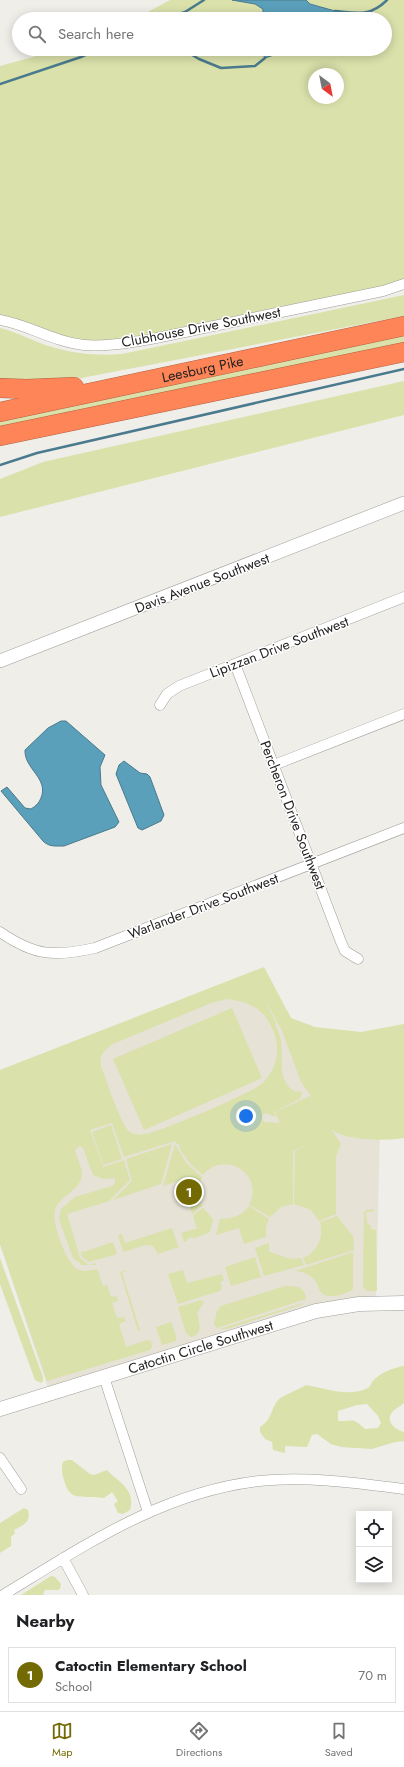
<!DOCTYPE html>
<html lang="en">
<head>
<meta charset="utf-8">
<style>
  body { margin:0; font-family:Jost,sans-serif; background:#f2f2f2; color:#202124 }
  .controls { position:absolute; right:12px; bottom:12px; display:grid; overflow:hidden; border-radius:0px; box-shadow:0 2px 10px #0003 }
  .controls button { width:36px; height:36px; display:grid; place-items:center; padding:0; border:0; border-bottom:1px solid #e0e0e0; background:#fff; color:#202124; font:20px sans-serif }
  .compass { position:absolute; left:308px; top:68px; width:36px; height:36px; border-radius:50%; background:#fff; box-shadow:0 2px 10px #0003; rotate:148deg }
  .you { position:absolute; left:246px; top:1116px; width:14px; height:14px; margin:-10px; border:3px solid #fff; border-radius:50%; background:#1a73e8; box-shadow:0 0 0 6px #1a73e833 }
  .badge { display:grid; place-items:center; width:26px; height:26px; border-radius:50%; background:#736a03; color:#fff; font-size:13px; font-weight:700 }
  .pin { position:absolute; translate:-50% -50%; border:2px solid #fff; box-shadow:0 1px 4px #0006 }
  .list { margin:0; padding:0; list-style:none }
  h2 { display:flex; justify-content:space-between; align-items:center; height:52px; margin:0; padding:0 16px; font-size:17px }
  h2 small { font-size:13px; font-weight:400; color:#757577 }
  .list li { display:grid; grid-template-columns:26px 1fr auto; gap:12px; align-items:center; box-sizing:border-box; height:56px; margin:0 8px 8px; padding:0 8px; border:1px solid #e0e0e0; border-radius:0px }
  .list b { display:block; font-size:15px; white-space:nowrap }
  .list p { margin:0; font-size:13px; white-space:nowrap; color:#757577 }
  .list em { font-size:13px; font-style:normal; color:#757577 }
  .icon { flex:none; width:22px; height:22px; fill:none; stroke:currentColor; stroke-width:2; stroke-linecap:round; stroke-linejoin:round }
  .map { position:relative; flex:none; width:404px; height:1595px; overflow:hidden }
  .search { position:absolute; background:#fff; box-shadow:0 2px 10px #0003; left:12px; right:12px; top:12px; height:44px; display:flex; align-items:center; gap:10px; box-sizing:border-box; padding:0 14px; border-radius:22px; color:#757577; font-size:15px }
  .sheet { height:116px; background:#fff }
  nav { display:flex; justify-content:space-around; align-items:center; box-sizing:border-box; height:56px; border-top:1px solid #e0e0e0; background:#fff; font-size:11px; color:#757577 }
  nav a { display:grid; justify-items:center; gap:2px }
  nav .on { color:#736a03 }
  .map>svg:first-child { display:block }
  .built { fill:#e6e2d6 }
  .green { fill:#dae1aa; fill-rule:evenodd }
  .water { fill:#5aa0bb; stroke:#4a7a8d }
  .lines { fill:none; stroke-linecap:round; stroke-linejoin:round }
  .stream { stroke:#4a7a8d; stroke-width:2.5 }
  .minor-casing { stroke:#a09e9a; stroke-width:11 }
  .tertiary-casing { stroke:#a09e9a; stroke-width:14 }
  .secondary-casing { stroke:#a09e9a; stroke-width:15 }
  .motorway-casing { stroke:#b16245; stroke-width:20 }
  .minor { stroke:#fff; stroke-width:10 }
  .tertiary { stroke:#fff; stroke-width:13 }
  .secondary { stroke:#fff; stroke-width:14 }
  .motorway { stroke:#fd8558; stroke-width:19 }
  .labels { text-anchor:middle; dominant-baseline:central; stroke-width:3; stroke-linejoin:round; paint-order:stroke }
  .street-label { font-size:14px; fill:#232221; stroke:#fff }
</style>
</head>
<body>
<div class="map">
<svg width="404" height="1595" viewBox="0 0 404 1595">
  <rect width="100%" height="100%" fill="#f0eee9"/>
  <path class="built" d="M253 973 380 1126 376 1303 359 1304 50 1394 0 1245V1070Z"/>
  <path class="green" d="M170 0H404V284L115 344 65 342 0 320V66L62 49H385V19H135ZM314 74H338V98H314Z
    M404 295V316L71 380H0V328C18 332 34 342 52 347 75 354 99 356 122 354Z
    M404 332V346L0 433V417Z
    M404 381V415L0 517V479L43 462Z
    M264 967 291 1018 315 1027 361 1032 404 1024V1138C385 1141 346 1141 331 1129L341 1144 336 1156V1214L319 1221 311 1210 294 1204 295 1151 309 1143 293 1151V1204L281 1207 270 1217 249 1205C265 1175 225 1149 203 1175L191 1165 179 1148 180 1147 179 1144H177L175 1141 124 1157 112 1123 90 1130 103 1167 124 1160 130 1180 109 1201 67 1214 80 1258 89 1265 96 1263V1265H82L73 1258 59 1219 61 1209 75 1197 112 1186 115 1183V1178L104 1179 93 1175 83 1148 80 1146 75 1150C77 1159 84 1169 81 1179 77 1192 60 1196 55 1209 51 1222 66 1264 79 1270 85 1272 92 1270 97 1269L103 1286 107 1285 111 1297 117 1296 118 1301 112 1303 117 1318 124 1317 126 1321 119 1324 126 1347 147 1340 151 1341 152 1347 150 1350 47 1381 0 1244V1070ZM262 994 282 1031 301 1082 310 1095 322 1123 310 1096 275 1112 280 1123 264 1122 262 1116 266 1113 276 1117 274 1112 300 1099 302 1094 300 1091 296 1092C277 1083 283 1059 281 1041 280 1035 277 1029 275 1024L276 1023ZM227 999C246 1001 262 1007 271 1026 281 1045 279 1065 264 1082 255 1092 161 1132 145 1134 140 1135 135 1135 130 1132 121 1126 106 1079 101 1066 98 1056 105 1049 113 1044L211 1003Z
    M232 1008 262 1078 144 1130 113 1059Z
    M111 1125 122 1159 103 1165 92 1132Z
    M172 1144 161 1184 113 1200 132 1181 126 1159Z
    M175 1144 187 1164 202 1177 197 1191 202 1206 192 1214 183 1183 179 1184 178 1181 163 1186Z
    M249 1206 269 1219 266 1227V1237L244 1244 239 1228 216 1235 220 1219C232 1219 242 1216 249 1206Z
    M203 1208 213 1219 210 1232 193 1239 192 1237 187 1239V1241L184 1242 181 1233 198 1228 196 1227 193 1215Z
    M373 1209 374 1211 366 1212 367 1223 372 1227 370 1229 376 1230 377 1291H366L363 1286 364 1212 367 1210Z
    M337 1216 353 1236 354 1250 306 1265 303 1258C318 1252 324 1237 320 1222Z
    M172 1228 179 1249 176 1248 158 1254 153 1246 145 1245 123 1252 118 1235 122 1234 125 1243Z
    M113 1242 117 1254 89 1262 82 1257 81 1251 83 1252Z
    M269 1243V1252C279 1254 288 1261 301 1258L304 1265 264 1276 255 1248Z
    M353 1252V1289C348 1294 329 1299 323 1294 320 1292 319 1289 318 1286 314 1276 306 1272 295 1271Z
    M255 1257 261 1277 231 1286 225 1267Z
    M0 1258 43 1377V1381L41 1383 35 1380 0 1284Z
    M128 1270 122 1273 140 1330 138 1331 120 1272Z
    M183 1270 187 1283 222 1274 224 1280 220 1283 222 1286 220 1291 178 1304 168 1274Z
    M285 1286C296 1286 305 1286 306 1299L217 1328 214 1325 217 1311 221 1306Z
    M201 1300 204 1302 197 1313C199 1322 204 1334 191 1337L186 1333 178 1307Z
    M303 1303 301 1305 227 1329H219Z
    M171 1322 176 1336V1341L162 1345 156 1327Z
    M404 1366V1403C401 1406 396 1408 393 1411 384 1421 395 1430 404 1432V1441L395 1442 372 1449 341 1447 331 1444 317 1434 312 1435 307 1447 285 1446V1453L273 1450 272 1442 265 1439 260 1432V1427C273 1419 270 1409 279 1399 281 1397 301 1388 306 1385 325 1388 349 1398 368 1388 371 1386 371 1383 373 1381 381 1372 393 1368 404 1366ZM367 1404 378 1416 381 1423 378 1428 365 1429C351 1416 354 1422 338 1421V1411L357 1405Z
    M67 1460H72L90 1474 94 1475 107 1470C119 1483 136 1489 130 1510L123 1514 118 1513 114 1504 118 1501 112 1492 104 1498C84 1494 70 1504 64 1480 62 1474 61 1468 63 1462Z
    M24 1508 28 1510C31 1522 24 1525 14 1530L15 1533 11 1537V1546L0 1553V1523Z
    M51 1576 55 1577 61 1584 60 1589 57 1590H45L43 1595H21Z"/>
  <path class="water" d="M232 0H306L310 4 335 11 329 19H263V9L255 4Z
    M263 49H292L265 58 262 53Z
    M61 721H66L105 755 100 767 101 785 119 822 115 827 64 846C55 846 49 847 43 841L1 791 7 787 25 808 31 809C36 806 39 803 41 798 49 778 24 769 25 750L48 728Z
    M124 761 140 773 147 774 150 777 164 815 161 821 142 830 138 828 116 774 119 765Z"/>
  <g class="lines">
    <path class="stream" d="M335 11C357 13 370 17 387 0
      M162 19 185 12 204 0
      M182 49 199 59 221 68 255 66 265 58
      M0 84 81 57 98 49
      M0 465 37 453 404 369"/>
    <g class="minor-casing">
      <path id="minor" d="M0 320C29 325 54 342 84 345 117 348 170 335 204 328 264 316 323 303 383 291L404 284
        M235 664 341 942 345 951 358 959
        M160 705 167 694 179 686 404 597
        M274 765 404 714
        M0 932C35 956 54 957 95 948L404 828
        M104 1377 148 1512
        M0 1458 21 1489
        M63 1558 83 1595
        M3 1595C84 1546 162 1492 259 1481 307 1476 356 1483 404 1489"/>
    </g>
    <g class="tertiary-casing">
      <path id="tertiary" d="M0 661 404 503"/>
    </g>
    <g class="secondary-casing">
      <g id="secondary">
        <path id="s1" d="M0 1409 316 1311 359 1304 404 1303"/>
      </g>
    </g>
    <g class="motorway-casing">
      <g id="motorway">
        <path d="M0 388 27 389 74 387"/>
        <path id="s2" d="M0 412 404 326"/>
        <path d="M0 436 404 352"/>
      </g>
    </g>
    <use href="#minor" class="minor"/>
    <use href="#tertiary" class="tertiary"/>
    <use href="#secondary" class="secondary"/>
    <use href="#motorway" class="motorway"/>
  </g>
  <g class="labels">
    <g class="street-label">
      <text transform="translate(201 327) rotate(-11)">Clubhouse Drive Southwest</text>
      <text stroke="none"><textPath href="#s2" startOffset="207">Leesburg Pike</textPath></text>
      <text transform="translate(202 583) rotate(-21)">Davis Avenue Southwest</text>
      <text transform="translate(279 647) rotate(-21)">Lipizzan Drive Southwest</text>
      <text transform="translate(293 815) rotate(69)">Percheron Drive Southwest</text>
      <text transform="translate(203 906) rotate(-21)">Warlander Drive Southwest</text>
      <text stroke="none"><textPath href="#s1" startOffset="210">Catoctin Circle Southwest</textPath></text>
    </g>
  </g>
</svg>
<div class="controls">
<button><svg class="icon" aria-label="locate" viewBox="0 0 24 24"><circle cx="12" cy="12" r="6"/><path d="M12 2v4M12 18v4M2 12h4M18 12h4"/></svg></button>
<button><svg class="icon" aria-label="layers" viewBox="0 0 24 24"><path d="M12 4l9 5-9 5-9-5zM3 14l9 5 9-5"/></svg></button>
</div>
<svg class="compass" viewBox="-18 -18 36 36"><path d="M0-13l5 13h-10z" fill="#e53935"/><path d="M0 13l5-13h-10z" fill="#757577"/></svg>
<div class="you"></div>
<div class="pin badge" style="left:189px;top:1192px">1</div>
<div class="search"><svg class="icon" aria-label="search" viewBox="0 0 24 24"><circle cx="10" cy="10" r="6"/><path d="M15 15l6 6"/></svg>Search here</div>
</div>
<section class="sheet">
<h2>Nearby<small></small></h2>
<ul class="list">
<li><span class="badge">1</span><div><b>Catoctin Elementary School</b><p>School</p></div><em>70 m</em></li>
</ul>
</section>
<nav>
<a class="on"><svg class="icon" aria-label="map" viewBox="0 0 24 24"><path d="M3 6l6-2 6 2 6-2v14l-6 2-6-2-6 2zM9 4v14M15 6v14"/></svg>Map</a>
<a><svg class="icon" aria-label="directions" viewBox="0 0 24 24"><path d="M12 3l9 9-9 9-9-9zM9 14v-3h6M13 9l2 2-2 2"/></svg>Directions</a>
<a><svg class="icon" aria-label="saved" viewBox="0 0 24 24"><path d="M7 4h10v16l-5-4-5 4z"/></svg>Saved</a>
</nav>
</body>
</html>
